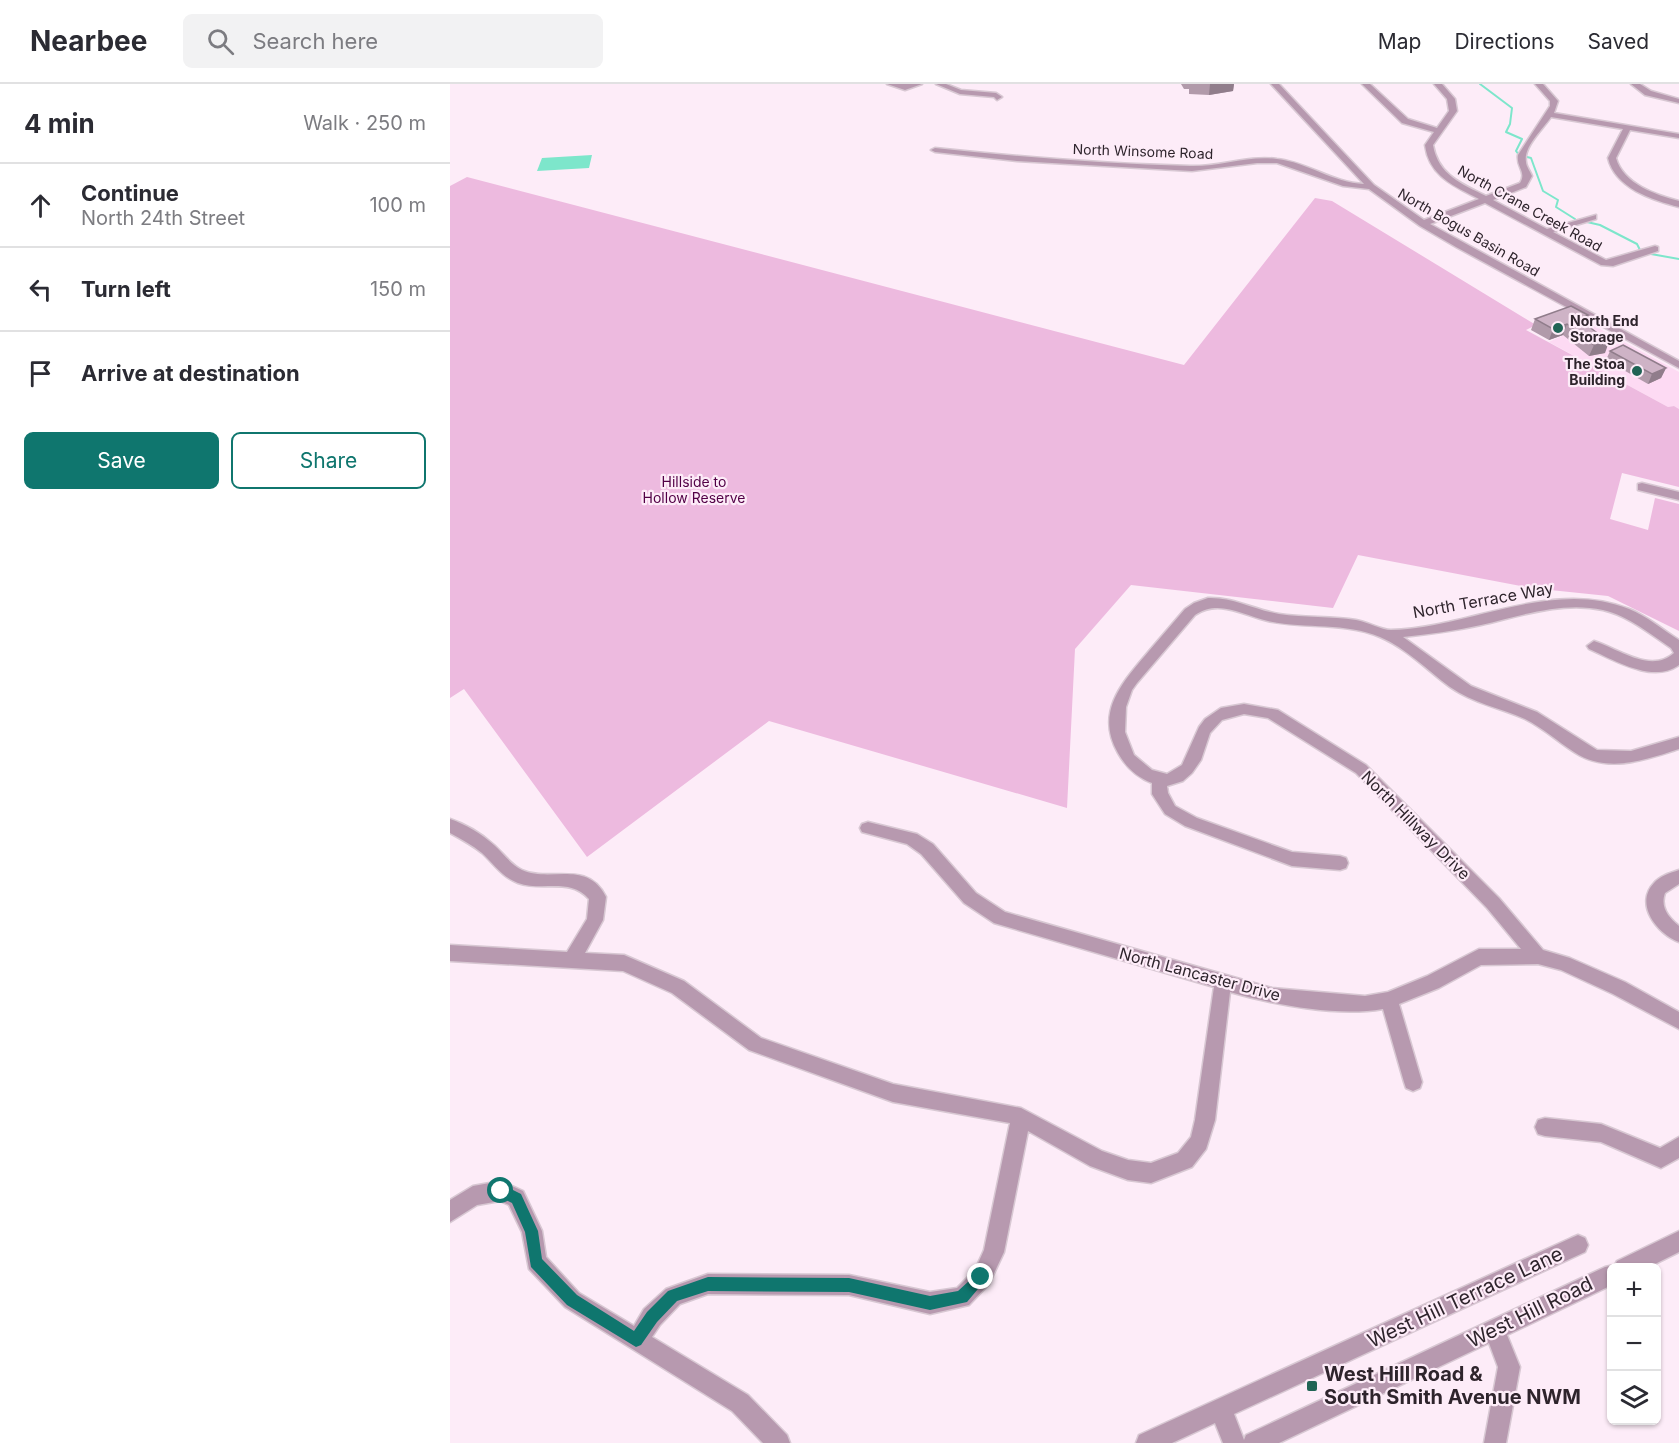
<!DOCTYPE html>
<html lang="en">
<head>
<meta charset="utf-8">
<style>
  body { margin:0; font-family:Inter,sans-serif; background:#f2f2f3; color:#2b2b33 }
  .controls { position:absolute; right:18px; bottom:18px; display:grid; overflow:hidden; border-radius:9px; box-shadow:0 2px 4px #0004 }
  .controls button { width:54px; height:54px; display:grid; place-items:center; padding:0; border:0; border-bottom:2px solid #e1e1e2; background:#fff; color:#2b2b33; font:30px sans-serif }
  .stop { position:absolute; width:18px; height:18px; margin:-14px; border:4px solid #0f766e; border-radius:50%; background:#fff }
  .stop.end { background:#0f766e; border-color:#fff; box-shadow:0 2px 6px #0008 }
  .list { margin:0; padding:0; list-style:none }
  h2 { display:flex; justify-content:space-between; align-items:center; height:78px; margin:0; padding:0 24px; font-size:26px }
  h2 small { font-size:20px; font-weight:400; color:#7c7c81 }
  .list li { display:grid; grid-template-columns:39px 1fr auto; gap:18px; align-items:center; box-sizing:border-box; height:84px; padding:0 24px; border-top:2px solid #e1e1e2 }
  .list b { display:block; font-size:22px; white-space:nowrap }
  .list p { margin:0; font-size:20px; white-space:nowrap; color:#7c7c81 }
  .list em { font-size:20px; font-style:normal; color:#7c7c81 }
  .actions { display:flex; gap:12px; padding:18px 24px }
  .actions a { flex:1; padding:14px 0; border:2px solid #0f766e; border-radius:9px; text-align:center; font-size:21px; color:#0f766e }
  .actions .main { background:#0f766e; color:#fff }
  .icon { flex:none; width:33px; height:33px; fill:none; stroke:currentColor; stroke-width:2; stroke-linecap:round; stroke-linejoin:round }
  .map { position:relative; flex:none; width:1229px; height:1359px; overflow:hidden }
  header { display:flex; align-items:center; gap:36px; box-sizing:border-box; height:84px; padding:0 30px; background:#fff; border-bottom:2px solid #e1e1e2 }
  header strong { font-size:28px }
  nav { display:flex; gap:33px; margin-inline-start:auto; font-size:21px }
  .search { width:420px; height:54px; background:#f2f2f3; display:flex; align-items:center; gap:15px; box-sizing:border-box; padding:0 21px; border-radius:9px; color:#7c7c81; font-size:22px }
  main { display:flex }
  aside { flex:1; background:#fff }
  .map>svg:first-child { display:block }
  .built { fill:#fddaf3 }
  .green { fill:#edbadf }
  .water { fill:#7de6cb }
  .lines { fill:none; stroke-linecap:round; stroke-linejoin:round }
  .stream { stroke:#7de6cb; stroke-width:2 }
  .minor-casing { stroke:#d8c8d3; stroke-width:3 }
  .minor { fill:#b799af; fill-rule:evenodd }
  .wall { fill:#b19aaa }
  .shaded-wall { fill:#907d8b }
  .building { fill:#ceb3c6; stroke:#907d8b; stroke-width:1.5 }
  .route { fill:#0f766e }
  .poi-dot { fill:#206455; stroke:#fdecf8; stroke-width:2 }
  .labels { text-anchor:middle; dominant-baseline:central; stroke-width:4.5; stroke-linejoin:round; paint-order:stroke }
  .far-street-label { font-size:14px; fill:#2e242c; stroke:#fdecf8 }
  .far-poi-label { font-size:14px; font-weight:bold; fill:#2e242c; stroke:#fdecf8; text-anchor:start }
  .far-park-label { font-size:14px; fill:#520046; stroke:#fdecf8 }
  .street-label { font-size:16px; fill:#2e242c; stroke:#fdecf8 }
  .near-street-label { font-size:20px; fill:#2e242c; stroke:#fdecf8 }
  .near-poi-label { font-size:20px; font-weight:bold; fill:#2e242c; stroke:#fdecf8; text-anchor:start }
</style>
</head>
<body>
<header>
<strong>Nearbee</strong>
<div class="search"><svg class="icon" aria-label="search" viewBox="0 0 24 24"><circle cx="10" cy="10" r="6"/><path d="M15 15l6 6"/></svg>Search here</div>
<nav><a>Map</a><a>Directions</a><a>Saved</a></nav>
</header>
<main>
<aside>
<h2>4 min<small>Walk · 250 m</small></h2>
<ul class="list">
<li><svg class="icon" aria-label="ahead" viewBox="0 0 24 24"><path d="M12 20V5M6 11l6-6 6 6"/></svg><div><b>Continue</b><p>North 24th Street</p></div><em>100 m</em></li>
<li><svg class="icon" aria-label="left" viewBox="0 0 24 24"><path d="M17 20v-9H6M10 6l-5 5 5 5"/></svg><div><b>Turn left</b></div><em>150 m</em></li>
<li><svg class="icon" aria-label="arrive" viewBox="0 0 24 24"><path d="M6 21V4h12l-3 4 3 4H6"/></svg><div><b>Arrive at destination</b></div></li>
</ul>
<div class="actions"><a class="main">Save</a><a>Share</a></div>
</aside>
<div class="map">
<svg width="1229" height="1359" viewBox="0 0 1229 1359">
  <rect width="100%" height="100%" fill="#fdecf8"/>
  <path class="built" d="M1139 239 1229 288V325L1224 322 1218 323 1099 258Z"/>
  <path class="green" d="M17 93 734 281 865 114 882 117 1086 241 1076 246 1218 323 1224 322 1229 325V403L1172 389 1160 435 1198 446 1205 414 1229 420V547L1158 512 1081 504 908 471 883 524 681 501 625 565 617 724 319 637 137 773 14 605 0 614V102Z"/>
  <path class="water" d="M142 71 139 84 87 87 92 74Z"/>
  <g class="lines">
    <path class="stream" d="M1030 0 1062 24 1060 40 1056 48 1072 55 1066 67 1069 71
      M1077 73 1081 74 1093 107 1108 116 1106 123 1125 135
      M1137 138 1150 141 1187 160 1190 166
      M1201 170 1229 175"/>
    <g class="minor-casing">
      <path id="minor" d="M437 0H472L455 6Z
        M486 0H496L511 6 546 9 552 13 547 16 544 13 510 10Z
        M821 0H829L924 101 974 136 1029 115C1004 102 979 92 975 61L984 48 952 39 912 0H920L958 35 987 44 999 27 997 15 984 0H992L1005 15 1007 27 983 61C988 91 1012 100 1036 112L1070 99C1077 88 1066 83 1068 71L1100 22V17L1085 0H1093L1108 17 1104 29 1229 50V54L1180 46 1166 74C1173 100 1206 111 1229 117V123C1202 116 1165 104 1158 74L1173 45 1101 33C1093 45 1073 63 1076 78 1076 82 1080 87 1082 92L1076 103 1043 116 1097 145 1146 131V135L1103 148 1156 176 1205 162 1208 163V167L1163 182 1151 181 1035 119 980 140 1229 277V284L1006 163 970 142 919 105 893 102 827 79H807L742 87 567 77 485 68 481 66 485 64C570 73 655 80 740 82 769 83 798 71 827 75 857 78 883 99 914 100Z
        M1181 0H1190L1201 7 1229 15V19L1195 11Z
        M1192 399 1229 408V416L1188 406V400Z
        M758 514C783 513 805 526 829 530 855 534 881 532 906 536 918 538 931 546 941 546 1020 544 1102 494 1179 525 1197 532 1213 546 1229 556V581C1203 600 1164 576 1139 565L1137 562 1144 557C1169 565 1201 590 1224 569L1221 564C1200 550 1179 532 1153 526 1112 517 1070 532 1031 541 1005 547 979 550 953 553L1021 602 1087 628 1147 666 1181 667 1229 653V665C1195 676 1157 690 1124 668 1107 657 1093 644 1075 635 1050 624 1023 619 1000 603 977 586 956 564 930 553 895 538 855 545 818 537 792 531 769 515 745 531L687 599 682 606 676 623 675 648 684 671 702 686 717 690 732 681 749 643 755 635 771 624 794 620 828 626 916 681 1049 814 1093 866 1120 874 1175 898 1229 928V945L1163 910 1111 886 1088 880 1031 881 989 904 949 920 972 998 970 1004 963 1007 956 1004 954 998 933 925C887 933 825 921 780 908L765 1036 756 1065 742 1083 701 1099 678 1096 640 1082 578 1047 554 1168 539 1200 519 1221 480 1230 399 1211 258 1210 230 1220 210 1241 202 1253 298 1311 337 1351 340 1359H313L282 1327 115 1223 79 1185 72 1148 59 1121 50 1117 27 1121 0 1138V1116L23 1102 51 1097 73 1107 92 1147 96 1173 129 1209 184 1242 194 1225 216 1205 258 1190 399 1191 480 1208 507 1204 525 1186 534 1166 560 1039 443 1018 299 966 222 909 173 887 0 877V861L117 868 137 835 139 815C119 793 94 808 68 799 52 793 44 780 32 769 22 761 11 755 0 749V735C15 740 32 750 44 761 53 769 61 781 72 786 100 799 137 775 156 813L153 836 135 869 174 871 234 897 311 954 443 1000 571 1024 652 1067 678 1076 701 1079 728 1069 741 1053 745 1036 764 903 544 839 514 819 471 770 457 760 412 748 410 744 412 740 418 738 467 750 483 760 526 809 555 828 822 904 915 912 938 908 977 892 1029 865H1071L1037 824 906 689 818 634 794 630 772 636 760 649 751 676 742 689 733 697 717 702 718 709 725 722 747 734 842 768 890 772 896 774 898 779 896 784 890 786 842 782 735 742 715 730 702 710V699C686 693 676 683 668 669 644 627 674 597 699 567 711 553 723 539 735 525L744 519Z
        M1229 786V800L1215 809C1210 823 1218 833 1229 842V858C1207 850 1184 820 1204 799 1210 792 1220 789 1229 786Z
        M1095 1034 1151 1040 1210 1064 1229 1053V1074L1211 1084 1151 1058 1095 1052 1088 1050 1085 1043 1088 1036Z
        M1229 1147V1168L1197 1184H1162V1201L1057 1251 1070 1283 1056 1359H1034L1048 1283 1039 1259 829 1359H773L765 1339 722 1359H686L689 1351 1121 1154 1128 1151 1135 1154 1138 1161 1135 1168 784 1330 794 1356 796 1351 1155 1183 1165 1181 1167 1177Z"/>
    </g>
    <use href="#minor" class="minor"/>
  </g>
  <path class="wall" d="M731 0H784L783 7 759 11 739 10V5H734Z
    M1085 235 1135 240 1155 269 1139 272 1113 251 1099 256 1081 246Z
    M1160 267 1216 284 1211 294 1198 300 1156 276Z"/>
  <path class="shaded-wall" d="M760 0H784L783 7 759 11Z
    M1138 231 1134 242 1129 235Z
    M1117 240 1113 251 1099 256 1103 245Z
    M1159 258 1155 269 1139 272 1144 261Z
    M1216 284 1211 294 1198 300 1202 290Z"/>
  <path class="building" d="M1121 222 1138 231 1129 235 1159 258 1144 261 1117 240 1103 245 1085 235Z
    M1173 261 1216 284 1202 290 1160 267Z"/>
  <path class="route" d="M51 1100 71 1110 88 1147 92 1175 127 1211 184 1247 197 1228 218 1207 258 1193 399 1194 480 1212 508 1207 531 1186 536 1188 538 1193 517 1218 480 1226 399 1208 258 1207 227 1217 207 1238 191 1261 186 1263 117 1221 81 1183 75 1148 62 1119 46 1111 44 1107 46 1102Z"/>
  <g class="poi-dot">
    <circle cx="1108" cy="244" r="6"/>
    <circle cx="1187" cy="287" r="6"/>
    <rect x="856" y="1296" width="12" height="12" rx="3"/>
  </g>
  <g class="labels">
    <g class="far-street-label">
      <text transform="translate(693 67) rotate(2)">North Winsome Road</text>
      <text transform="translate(1080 124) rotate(29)">North Crane Creek Road</text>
      <text transform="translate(1019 148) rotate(30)">North Bogus Basin Road</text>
    </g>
    <g class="far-poi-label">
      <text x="1120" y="236">North End<tspan x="1120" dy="16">Storage</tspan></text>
      <text x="1175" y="279" text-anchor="end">The Stoa<tspan x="1175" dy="16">Building</tspan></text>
    </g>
    <g class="far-park-label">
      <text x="244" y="397">Hillside to<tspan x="244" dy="16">Hollow Reserve</tspan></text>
    </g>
    <g class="street-label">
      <text transform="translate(1033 516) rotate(-10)">North Terrace Way</text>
      <text transform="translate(966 741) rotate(45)">North Hillway Drive</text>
      <text transform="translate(750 890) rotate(15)">North Lancaster Drive</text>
    </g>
    <g class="near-street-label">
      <text transform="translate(1015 1213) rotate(-25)">West Hill Terrace Lane</text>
      <text transform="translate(1080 1228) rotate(-26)">West Hill Road</text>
    </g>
    <g class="near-poi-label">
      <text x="874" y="1290">West Hill Road &amp;<tspan x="874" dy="23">South Smith Avenue NWM</tspan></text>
    </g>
  </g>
</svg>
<div class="controls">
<button>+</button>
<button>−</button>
<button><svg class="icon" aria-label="layers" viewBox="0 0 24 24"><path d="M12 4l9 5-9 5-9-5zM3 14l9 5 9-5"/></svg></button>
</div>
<div class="stop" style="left:51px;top:1107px"></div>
<div class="stop end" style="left:531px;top:1193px"></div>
</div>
</main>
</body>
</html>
